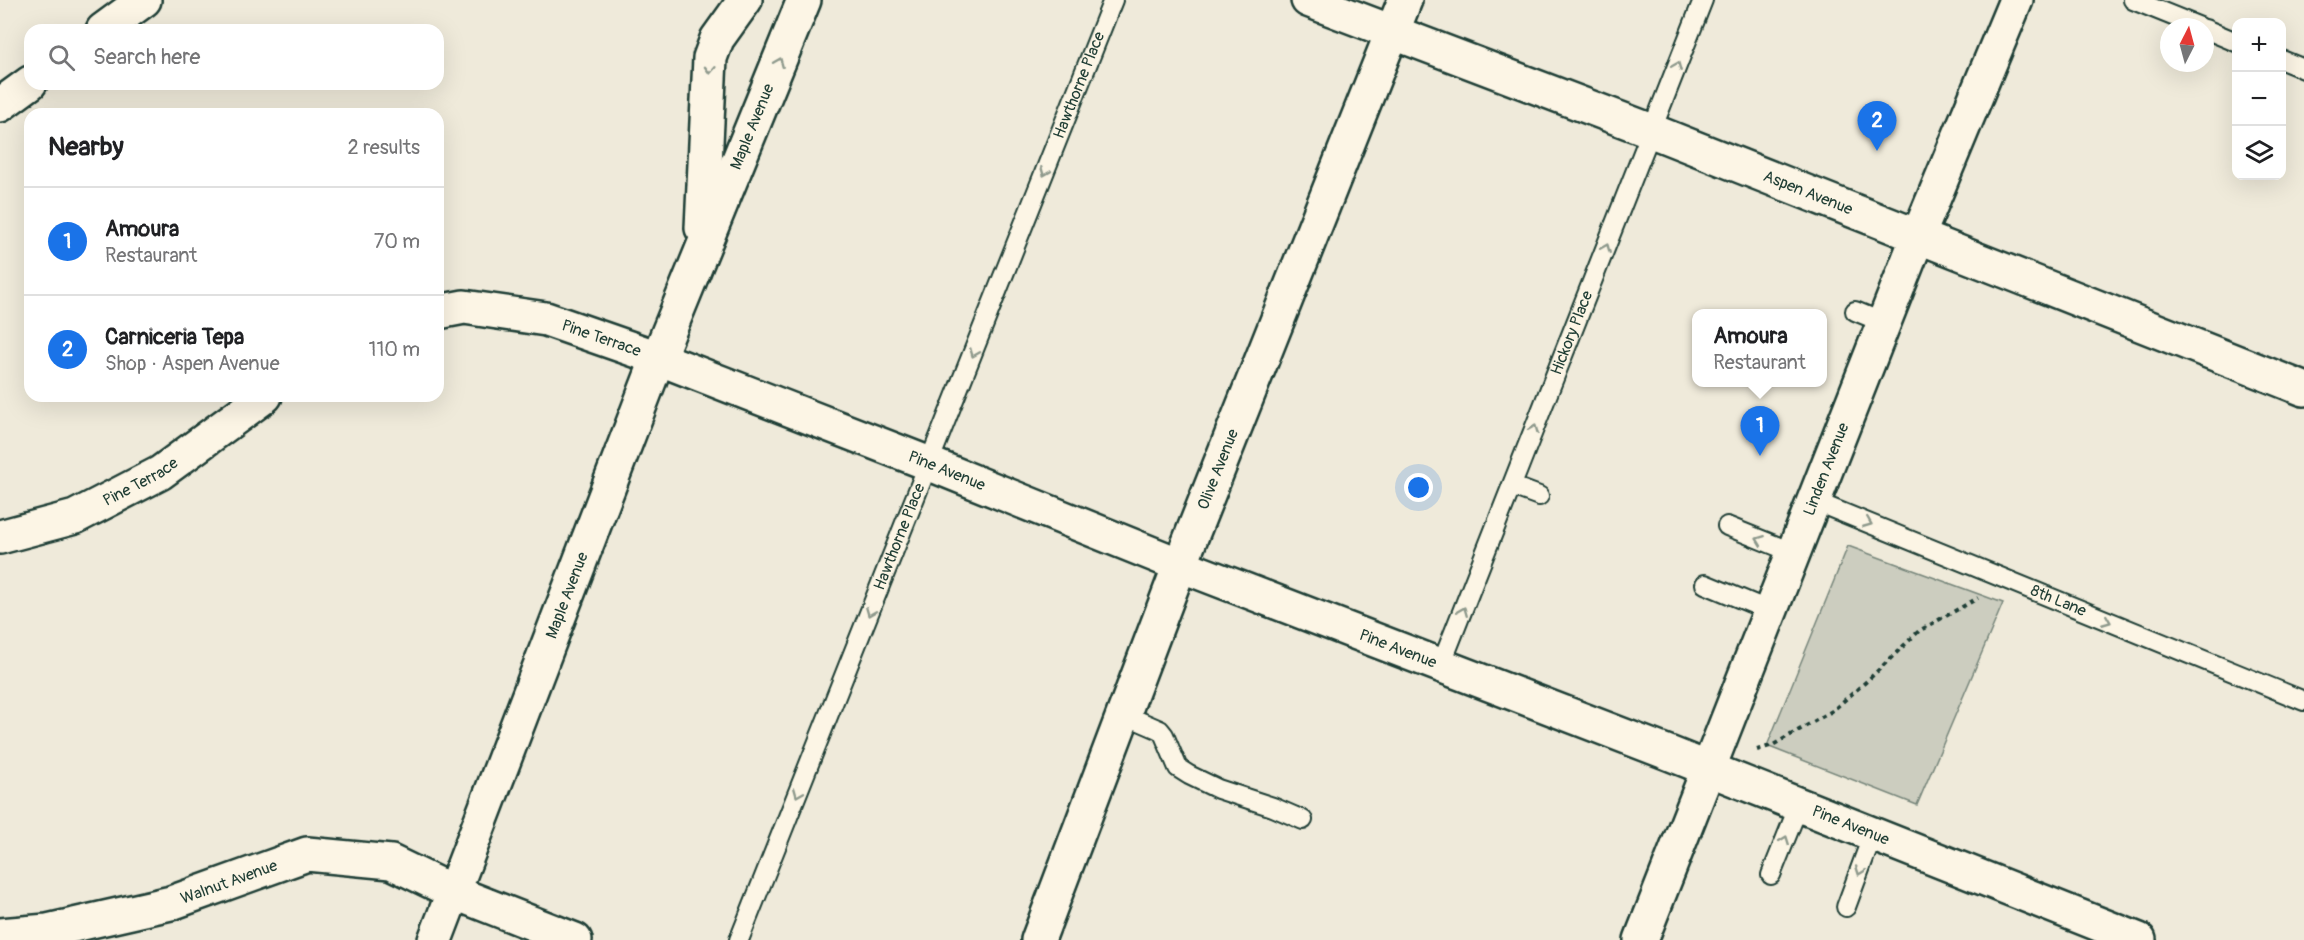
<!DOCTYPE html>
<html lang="en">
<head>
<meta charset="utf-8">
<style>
  body { margin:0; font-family:Pangolin,sans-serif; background:#f2f2f2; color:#202124 }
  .controls { position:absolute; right:18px; top:18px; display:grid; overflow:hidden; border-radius:12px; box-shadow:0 6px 24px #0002 }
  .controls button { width:54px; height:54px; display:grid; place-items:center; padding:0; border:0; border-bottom:2px solid #e0e0e0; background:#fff; color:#202124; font:30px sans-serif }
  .compass { position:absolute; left:2160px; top:18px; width:54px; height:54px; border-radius:50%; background:#fff; box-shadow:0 6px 24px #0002; rotate:6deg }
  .you { position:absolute; left:1419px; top:488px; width:21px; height:21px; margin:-15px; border:4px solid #fff; border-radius:50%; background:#1a73e8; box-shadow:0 0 0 9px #1a73e833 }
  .badge { display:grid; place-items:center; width:39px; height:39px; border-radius:50%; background:#1a73e8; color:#fff; font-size:20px; font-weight:700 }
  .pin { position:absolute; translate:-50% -50px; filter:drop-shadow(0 2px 3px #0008) }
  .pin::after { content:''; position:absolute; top:32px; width:21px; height:18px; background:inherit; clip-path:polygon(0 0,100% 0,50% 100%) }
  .popup { position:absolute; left:1692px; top:309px; width:135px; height:78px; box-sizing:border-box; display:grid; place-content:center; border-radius:12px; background:#fff; filter:drop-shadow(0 2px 4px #0005); font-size:20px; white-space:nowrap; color:#757577 }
  .popup b { font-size:22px; color:#202124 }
  .popup::after { content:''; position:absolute; left:50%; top:100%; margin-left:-12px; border:12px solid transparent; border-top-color:#fff }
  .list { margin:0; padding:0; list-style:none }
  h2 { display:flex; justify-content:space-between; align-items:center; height:78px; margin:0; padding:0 24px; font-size:26px }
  h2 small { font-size:20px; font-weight:400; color:#757577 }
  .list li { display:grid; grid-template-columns:39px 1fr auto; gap:18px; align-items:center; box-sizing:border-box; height:108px; padding:0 24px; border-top:2px solid #e0e0e0 }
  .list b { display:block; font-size:22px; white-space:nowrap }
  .list p { margin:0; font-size:20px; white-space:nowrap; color:#757577 }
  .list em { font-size:20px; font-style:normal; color:#757577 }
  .icon { flex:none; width:33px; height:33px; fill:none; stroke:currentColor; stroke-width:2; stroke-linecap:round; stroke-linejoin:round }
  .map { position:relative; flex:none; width:2304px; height:940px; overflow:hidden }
  .search { position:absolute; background:#fff; box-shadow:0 6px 24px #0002; left:24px; top:24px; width:420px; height:66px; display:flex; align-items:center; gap:15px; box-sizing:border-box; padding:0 21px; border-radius:18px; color:#757577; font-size:22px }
  .panel { position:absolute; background:#fff; box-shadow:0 6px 24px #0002; left:24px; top:108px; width:420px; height:294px; border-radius:18px }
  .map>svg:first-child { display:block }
  .green { fill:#cccdbf; stroke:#76857a; stroke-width:1.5 }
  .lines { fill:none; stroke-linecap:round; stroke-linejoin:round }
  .lane-casing { stroke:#1f3d34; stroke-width:22 }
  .street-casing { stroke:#1f3d34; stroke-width:38 }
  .secondary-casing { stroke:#1f3d34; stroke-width:38 }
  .path { stroke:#1f3d34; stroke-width:4; stroke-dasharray:4.5 4.5; stroke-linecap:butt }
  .lane { stroke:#fcf5e5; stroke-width:18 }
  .street { stroke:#fcf5e5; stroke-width:33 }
  .secondary { stroke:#fcf5e5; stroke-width:33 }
  .oneway { stroke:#8e998c }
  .labels { text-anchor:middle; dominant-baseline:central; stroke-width:5; stroke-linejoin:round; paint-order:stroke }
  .street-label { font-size:16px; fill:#1f3d34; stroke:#fcf5e5 }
</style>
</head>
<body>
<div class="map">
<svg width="2304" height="940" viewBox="0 0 2304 940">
  <rect width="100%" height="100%" fill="#efeada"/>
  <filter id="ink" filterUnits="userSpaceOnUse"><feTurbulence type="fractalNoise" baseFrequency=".0167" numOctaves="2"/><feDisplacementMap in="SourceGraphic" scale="12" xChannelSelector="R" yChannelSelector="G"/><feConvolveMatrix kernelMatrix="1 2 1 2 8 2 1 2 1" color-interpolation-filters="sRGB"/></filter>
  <g filter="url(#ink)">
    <path class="green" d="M1848 546 2003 603 1917 805 1767 746Z"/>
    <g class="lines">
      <g class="lane-casing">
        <g id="lane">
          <path d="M2133 0 2200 27"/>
          <path d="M2205 29 2236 42"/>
          <path d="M2282 60 2304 69"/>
          <path d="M1855 311 1884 323"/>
          <path d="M1512 486 1539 496"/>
          <path id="s1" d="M1814 501 2304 701"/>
          <path d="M1727 526 1794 553"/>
          <path d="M1705 584 1770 611"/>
          <path id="s2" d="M1441 665 1703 0"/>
          <path d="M1123 714 1160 730 1164 735 1178 768 1189 775 1218 789 1273 807 1303 820"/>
          <path d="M1771 875 1799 805"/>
          <path d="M1846 907 1873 834"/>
          <path id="s3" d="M739 940 1113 0"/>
        </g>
      </g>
      <g class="street-casing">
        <g id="street">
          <path id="s4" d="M1308 0 1652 131 2304 389"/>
          <path d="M103 30 144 0"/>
          <path d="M0 105 30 83"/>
          <path d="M702 228 710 58 717 39 745 0"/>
          <path id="s5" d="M438 312 464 307 546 319 658 358 930 464 1180 565 1666 752 2139 940"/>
          <path id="s6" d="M0 537 75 517 160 473 265 396"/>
          <path id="s7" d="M0 935 47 931 171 903 307 854 391 862 453 892 575 940"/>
          <path id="s8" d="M435 940 658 358 804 0"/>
          <path id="s9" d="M1038 940 1180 565 1405 0"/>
        </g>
      </g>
      <g class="secondary-casing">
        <g id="secondary">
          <path id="s10" d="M1641 940 1918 236 2016 0"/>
        </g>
      </g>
      <path class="path" d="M1757 750 1773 745 1832 711 1868 680 1919 631 1978 598"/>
      <use href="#lane" class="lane"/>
      <use href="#street" class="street"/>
      <use href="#secondary" class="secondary"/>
    </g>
    <defs><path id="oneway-chevron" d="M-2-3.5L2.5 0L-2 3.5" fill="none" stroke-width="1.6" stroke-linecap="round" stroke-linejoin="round" transform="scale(1.5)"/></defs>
    <g class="oneway">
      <use href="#oneway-chevron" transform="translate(779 62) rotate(-68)"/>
      <use href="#oneway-chevron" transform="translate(1677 66) rotate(-68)"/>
      <use href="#oneway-chevron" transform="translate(710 70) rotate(93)"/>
      <use href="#oneway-chevron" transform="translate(1045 172) rotate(112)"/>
      <use href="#oneway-chevron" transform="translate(1606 248) rotate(-68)"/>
      <use href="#oneway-chevron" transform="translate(974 353) rotate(112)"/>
      <use href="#oneway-chevron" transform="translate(1534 429) rotate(-68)"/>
      <use href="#oneway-chevron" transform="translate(1868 523) rotate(22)"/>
      <use href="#oneway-chevron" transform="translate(1760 540) rotate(-159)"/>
      <use href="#oneway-chevron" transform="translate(1463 611) rotate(-68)"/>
      <use href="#oneway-chevron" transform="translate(870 612) rotate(112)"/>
      <use href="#oneway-chevron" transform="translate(2107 621) rotate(22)"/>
      <use href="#oneway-chevron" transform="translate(798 793) rotate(112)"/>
      <use href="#oneway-chevron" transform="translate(1785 840) rotate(-69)"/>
      <use href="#oneway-chevron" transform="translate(1860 871) rotate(110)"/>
    </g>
  </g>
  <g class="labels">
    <g class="street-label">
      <text stroke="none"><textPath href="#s3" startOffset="920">Hawthorne Place</textPath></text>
      <text stroke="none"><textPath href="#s8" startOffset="873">Maple Avenue</textPath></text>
      <text stroke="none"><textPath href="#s4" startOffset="536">Aspen Avenue</textPath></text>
      <text stroke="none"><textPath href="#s2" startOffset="357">Hickory Place</textPath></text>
      <text stroke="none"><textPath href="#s5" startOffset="168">Pine Terrace</textPath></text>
      <text stroke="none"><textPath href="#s9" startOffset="504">Olive Avenue</textPath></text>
      <text stroke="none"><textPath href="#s10" startOffset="506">Linden Avenue</textPath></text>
      <text stroke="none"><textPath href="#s5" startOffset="538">Pine Avenue</textPath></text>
      <text stroke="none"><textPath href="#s6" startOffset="152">Pine Terrace</textPath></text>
      <text stroke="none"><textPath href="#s3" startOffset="434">Hawthorne Place</textPath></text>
      <text stroke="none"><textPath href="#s8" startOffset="369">Maple Avenue</textPath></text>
      <text stroke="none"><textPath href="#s1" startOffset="264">8th Lane</textPath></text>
      <text stroke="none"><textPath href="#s5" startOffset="1023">Pine Avenue</textPath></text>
      <text stroke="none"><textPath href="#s5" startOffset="1509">Pine Avenue</textPath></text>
      <text stroke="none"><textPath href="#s7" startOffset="236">Walnut Avenue</textPath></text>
    </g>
  </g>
</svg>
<div class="controls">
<button>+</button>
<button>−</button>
<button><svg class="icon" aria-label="layers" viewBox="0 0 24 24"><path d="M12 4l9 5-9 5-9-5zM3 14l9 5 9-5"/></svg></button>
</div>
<svg class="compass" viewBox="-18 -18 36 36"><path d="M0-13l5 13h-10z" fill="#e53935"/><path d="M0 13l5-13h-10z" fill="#757577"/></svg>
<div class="you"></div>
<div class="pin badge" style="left:1760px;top:456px">1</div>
<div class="popup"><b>Amoura</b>Restaurant</div>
<div class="pin badge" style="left:1877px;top:151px">2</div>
<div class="search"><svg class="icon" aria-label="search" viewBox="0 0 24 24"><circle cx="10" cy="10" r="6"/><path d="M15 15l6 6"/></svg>Search here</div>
<section class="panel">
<h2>Nearby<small>2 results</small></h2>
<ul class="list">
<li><span class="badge">1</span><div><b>Amoura</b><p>Restaurant</p></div><em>70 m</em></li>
<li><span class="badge">2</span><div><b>Carniceria Tepa</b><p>Shop · Aspen Avenue</p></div><em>110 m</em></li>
</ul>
</section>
</div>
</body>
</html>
